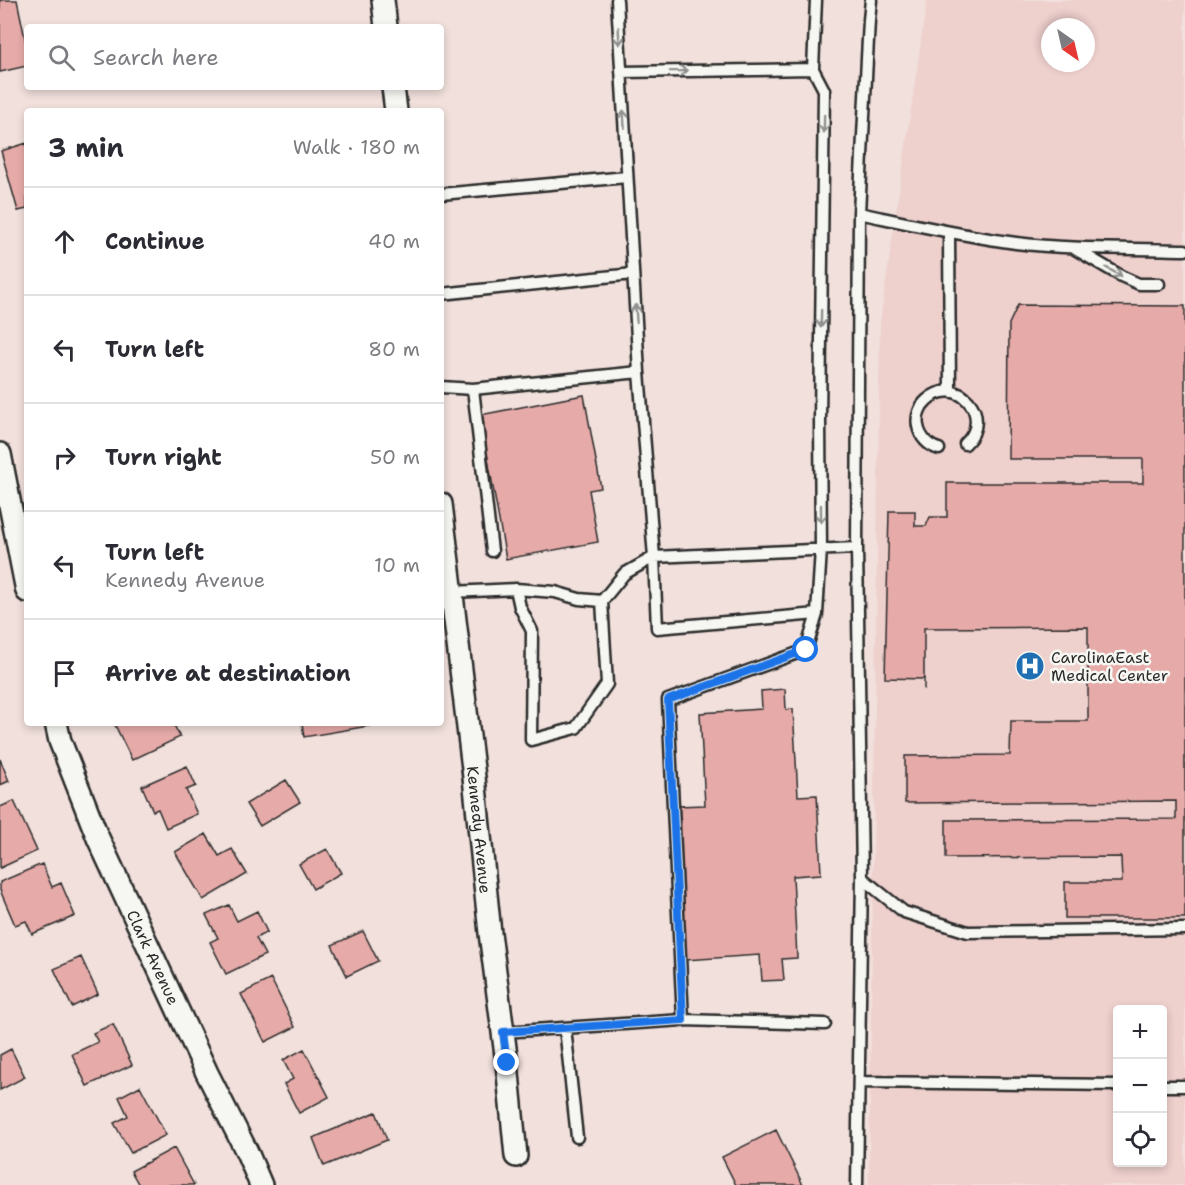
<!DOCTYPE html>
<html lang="en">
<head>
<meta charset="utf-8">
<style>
  body { margin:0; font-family:"Shantell Sans",sans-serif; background:#f7f7f7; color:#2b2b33 }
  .controls { position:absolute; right:18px; bottom:18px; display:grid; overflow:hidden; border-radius:6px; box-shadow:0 3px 9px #0003 }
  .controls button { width:54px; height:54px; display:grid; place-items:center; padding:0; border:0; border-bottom:2px solid #e1e1e2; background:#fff; color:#2b2b33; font:30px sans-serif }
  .compass { position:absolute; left:1041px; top:18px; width:54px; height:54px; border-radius:50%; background:#fff; box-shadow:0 3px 9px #0003; rotate:146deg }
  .stop { position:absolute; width:18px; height:18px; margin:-14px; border:4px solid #1a73e8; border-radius:50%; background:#fff }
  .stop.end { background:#1a73e8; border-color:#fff; box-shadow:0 2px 6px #0008 }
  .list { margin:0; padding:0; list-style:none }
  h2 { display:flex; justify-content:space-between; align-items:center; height:78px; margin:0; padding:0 24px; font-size:26px }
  h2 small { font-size:20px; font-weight:400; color:#7c7c81 }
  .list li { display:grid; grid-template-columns:39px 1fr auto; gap:18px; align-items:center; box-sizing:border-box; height:108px; padding:0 24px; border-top:2px solid #e1e1e2 }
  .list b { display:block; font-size:22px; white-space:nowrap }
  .list p { margin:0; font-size:20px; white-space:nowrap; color:#7c7c81 }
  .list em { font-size:20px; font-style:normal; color:#7c7c81 }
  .icon { flex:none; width:33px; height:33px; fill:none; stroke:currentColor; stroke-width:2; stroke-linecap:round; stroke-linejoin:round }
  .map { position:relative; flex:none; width:1185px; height:1185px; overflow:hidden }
  .search { position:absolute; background:#fff; box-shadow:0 3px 9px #0003; left:24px; top:24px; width:420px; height:66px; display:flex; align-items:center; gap:15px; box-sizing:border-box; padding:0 21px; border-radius:6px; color:#7c7c81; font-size:22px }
  .panel { position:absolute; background:#fff; box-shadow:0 3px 9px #0003; left:24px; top:108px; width:420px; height:618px; border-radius:6px }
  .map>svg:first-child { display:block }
  .built { fill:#eed0cd; fill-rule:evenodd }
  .building { fill:#e6aba9; stroke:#2b2b2b; stroke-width:1.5 }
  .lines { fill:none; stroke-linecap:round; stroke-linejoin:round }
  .lane-casing { stroke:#2b2b2b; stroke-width:15 }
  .street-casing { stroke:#2b2b2b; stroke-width:26 }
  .lane { stroke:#f6f6f2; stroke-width:10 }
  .street { stroke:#f6f6f2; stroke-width:21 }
  .oneway { stroke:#90908e }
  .route { stroke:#1a73e8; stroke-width:8 }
  .labels { text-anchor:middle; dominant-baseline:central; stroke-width:5; stroke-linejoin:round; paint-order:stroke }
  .poi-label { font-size:16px; fill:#2b2b2b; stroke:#f6f6f2; text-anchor:start }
  .street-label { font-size:16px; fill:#2b2b2b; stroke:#f6f6f2 }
</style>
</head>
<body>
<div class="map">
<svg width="1185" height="1185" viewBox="0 0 1185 1185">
  <rect width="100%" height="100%" fill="#f1e0dc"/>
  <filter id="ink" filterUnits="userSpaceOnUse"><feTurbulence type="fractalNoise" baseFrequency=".0167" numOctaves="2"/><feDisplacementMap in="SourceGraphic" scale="12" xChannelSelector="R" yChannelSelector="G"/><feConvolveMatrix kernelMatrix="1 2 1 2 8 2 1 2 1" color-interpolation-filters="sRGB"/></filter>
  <g filter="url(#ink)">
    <path class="built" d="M927 0H1185V1185H869L880 323ZM1050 27H1086V63H1050ZM1118 1010H1162V1162H1118Z"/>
    <path class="building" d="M0 0H17L27 48V66L0 72Z
      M27 143V209L18 211 1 151Z
      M1018 305 1185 306V918H1065V882H1122L1121 857 946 858V820L1176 819V801L905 803V756L1010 755 1011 721H1088V627L924 628V690V679L885 678 889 511H915V526H926L930 517H947V483H1143V459H1008L1009 324Z
      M584 395 601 488 589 490 598 542 506 559 480 415Z
      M785 689 786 710 793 709 798 796 817 795 821 874 793 876 797 958 782 959 784 980 762 981 760 955 685 960 677 806 705 805 700 713 762 709 761 691Z
      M114 723H173L180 737 132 760Z
      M302 723H380V724L304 737Z
      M0 759 9 781 0 785Z
      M187 766 196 786 186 790 197 814 166 828 158 809 153 811 142 786Z
      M286 780 300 802 260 826 246 804Z
      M14 801 37 851 0 868V807Z
      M206 834 219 856 232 849 247 874 203 900 175 852Z
      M327 849 341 873 313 889 299 864Z
      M42 864 52 887 61 883 75 916 32 934 26 921 15 925 0 890V882Z
      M229 905 237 921 257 911 267 932 256 938 265 955 226 974 210 942 218 938 206 915Z
      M363 931 378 961 347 976 332 945Z
      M81 957 98 994 72 1007 54 969Z
      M271 979 295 1027 265 1042 241 994Z
      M113 1024 132 1065 87 1086 72 1054 98 1042 93 1033Z
      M11 1049 25 1077 0 1090V1055Z
      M304 1049 329 1097 299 1113 284 1084 293 1079 283 1060Z
      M140 1086 166 1135 131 1153 114 1123 128 1116 119 1097Z
      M376 1112 387 1140 324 1166 313 1138Z
      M776 1130 803 1185H736L722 1157Z
      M174 1148 194 1185H139L131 1171Z"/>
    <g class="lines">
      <g class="lane-casing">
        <path id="lane" d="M617 0 639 372 654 557 657 628 817 614 821 549 820 421 824 90 813 69 816 0
          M621 72 813 69
          M441 194 627 177
          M859 213C911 224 963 236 1016 243 1072 250 1129 248 1185 250
          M949 232 950 391
          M1075 249 1121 276 1139 284H1159
          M441 294 633 274
          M441 387 473 389
          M939 449C928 446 920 437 918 426 916 416 920 406 927 400 957 373 995 416 965 444
          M492 551 473 389 639 372
          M516 589 555 592 579 599 602 601
          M452 592 516 589 520 607 532 631 531 740 576 728 607 684 602 601 624 574 654 557 857 548
          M817 614 806 650 668 700 683 1020 825 1024
          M862 878 904 912 968 932 1185 929
          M565 1028 577 1137
          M503 1032 683 1020
          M859 1082 1118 1085
          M1162 1086H1185
          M857 1185 862 878 857 548 859 213 869 20 871 0"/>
      </g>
      <g class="street-casing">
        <g id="street">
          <path d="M383 0 386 27"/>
          <path d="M393 87 396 111"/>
          <path d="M0 454 27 591"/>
          <path id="s1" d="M441 504 474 777 490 933 507 1063 516 1156"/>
          <path id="s2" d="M56 723 60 741 98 838 207 1073 247 1152 261 1185"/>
        </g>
      </g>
      <use href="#lane" class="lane"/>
      <use href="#street" class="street"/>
    </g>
    <defs><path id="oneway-shaft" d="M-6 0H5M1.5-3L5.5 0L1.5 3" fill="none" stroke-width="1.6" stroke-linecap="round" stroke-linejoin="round" transform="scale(1.5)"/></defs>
    <g class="oneway">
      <use href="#oneway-shaft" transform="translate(619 36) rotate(87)"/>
      <use href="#oneway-shaft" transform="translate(679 71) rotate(-1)"/>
      <use href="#oneway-shaft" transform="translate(624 119) rotate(-94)"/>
      <use href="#oneway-shaft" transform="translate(824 124) rotate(91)"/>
      <use href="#oneway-shaft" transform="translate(1114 272) rotate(29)"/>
      <use href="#oneway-shaft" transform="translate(636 313) rotate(-94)"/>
      <use href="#oneway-shaft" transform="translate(821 319) rotate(91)"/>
      <use href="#oneway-shaft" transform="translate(821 514) rotate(90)"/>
    </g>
  </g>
  <g class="lines" filter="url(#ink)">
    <path class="route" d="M507 1063 503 1032 683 1020 668 700 806 650"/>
  </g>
  <defs>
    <g id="hospital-disc" transform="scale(1.5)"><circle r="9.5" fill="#1f6fb2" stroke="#f6f6f2"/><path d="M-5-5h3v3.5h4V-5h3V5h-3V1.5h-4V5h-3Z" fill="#fff"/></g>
  </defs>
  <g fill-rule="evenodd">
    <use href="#hospital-disc" x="1030" y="666"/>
  </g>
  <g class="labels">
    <g class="poi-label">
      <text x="1051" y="657">CarolinaEast<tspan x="1051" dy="18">Medical Center</tspan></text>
    </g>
    <g class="street-label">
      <text stroke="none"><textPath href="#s1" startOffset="328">Kennedy Avenue</textPath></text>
      <text stroke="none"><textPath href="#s2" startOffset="254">Clark Avenue</textPath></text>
    </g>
  </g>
</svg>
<div class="controls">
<button>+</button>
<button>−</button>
<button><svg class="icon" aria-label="locate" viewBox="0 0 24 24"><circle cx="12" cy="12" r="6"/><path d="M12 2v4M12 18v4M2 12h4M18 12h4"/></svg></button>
</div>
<svg class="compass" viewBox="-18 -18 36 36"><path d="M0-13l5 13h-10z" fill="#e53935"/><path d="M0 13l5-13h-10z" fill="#7c7c81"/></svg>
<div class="stop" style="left:806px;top:650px"></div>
<div class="stop end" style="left:507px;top:1063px"></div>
<div class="search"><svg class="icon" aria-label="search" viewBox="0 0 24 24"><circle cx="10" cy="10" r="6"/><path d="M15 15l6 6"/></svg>Search here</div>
<section class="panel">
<h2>3 min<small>Walk · 180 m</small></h2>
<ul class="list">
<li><svg class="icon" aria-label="ahead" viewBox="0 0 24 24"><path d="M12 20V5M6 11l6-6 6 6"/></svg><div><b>Continue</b></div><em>40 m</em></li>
<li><svg class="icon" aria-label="left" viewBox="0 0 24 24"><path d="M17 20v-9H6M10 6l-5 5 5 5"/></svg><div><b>Turn left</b></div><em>80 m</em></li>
<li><svg class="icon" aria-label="right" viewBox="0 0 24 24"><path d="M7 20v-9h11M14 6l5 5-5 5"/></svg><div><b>Turn right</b></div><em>50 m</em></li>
<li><svg class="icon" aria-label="left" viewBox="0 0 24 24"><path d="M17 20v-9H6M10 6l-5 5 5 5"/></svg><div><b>Turn left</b><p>Kennedy Avenue</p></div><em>10 m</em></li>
<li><svg class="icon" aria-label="arrive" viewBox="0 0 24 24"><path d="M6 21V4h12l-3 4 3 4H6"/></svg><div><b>Arrive at destination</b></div></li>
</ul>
</section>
</div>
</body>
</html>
